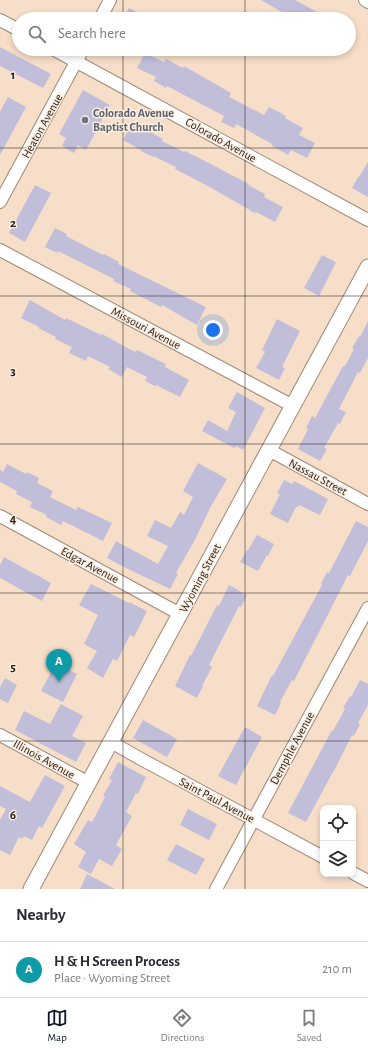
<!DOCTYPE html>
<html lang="en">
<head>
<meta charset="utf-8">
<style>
  body { margin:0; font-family:"Alegreya Sans",sans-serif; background:#f2f2f3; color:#2b2b33 }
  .controls { position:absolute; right:12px; bottom:12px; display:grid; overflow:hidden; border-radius:8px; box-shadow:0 2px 6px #0003 }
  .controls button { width:36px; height:36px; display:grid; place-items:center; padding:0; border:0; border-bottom:1px solid #e1e1e2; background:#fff; color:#2b2b33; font:20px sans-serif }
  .you { position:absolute; left:213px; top:330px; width:14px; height:14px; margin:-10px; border:3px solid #fff; border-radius:50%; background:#1a73e8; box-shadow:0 0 0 6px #1a73e833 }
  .badge { display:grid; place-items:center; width:26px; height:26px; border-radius:50%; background:#111827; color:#fff; font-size:13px; font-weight:700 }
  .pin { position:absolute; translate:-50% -33px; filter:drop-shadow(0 1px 2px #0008) }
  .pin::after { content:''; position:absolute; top:21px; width:14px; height:12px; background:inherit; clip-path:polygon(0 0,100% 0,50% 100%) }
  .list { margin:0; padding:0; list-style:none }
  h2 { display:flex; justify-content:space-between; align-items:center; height:52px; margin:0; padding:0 16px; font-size:17px }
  h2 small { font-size:13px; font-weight:400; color:#7c7c81 }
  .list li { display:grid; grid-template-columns:26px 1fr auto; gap:12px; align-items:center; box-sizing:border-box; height:56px; padding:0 16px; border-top:1px solid #e1e1e2 }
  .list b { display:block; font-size:15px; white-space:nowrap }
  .list p { margin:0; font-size:13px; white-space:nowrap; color:#7c7c81 }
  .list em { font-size:13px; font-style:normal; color:#7c7c81 }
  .icon { flex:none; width:22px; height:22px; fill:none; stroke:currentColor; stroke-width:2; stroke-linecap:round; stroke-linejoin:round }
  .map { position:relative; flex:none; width:368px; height:889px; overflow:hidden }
  .search { position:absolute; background:#fff; box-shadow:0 2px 6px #0003; left:12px; right:12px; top:12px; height:44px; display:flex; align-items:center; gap:10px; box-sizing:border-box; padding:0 14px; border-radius:22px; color:#7c7c81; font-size:15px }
  .sheet { height:108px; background:#fff }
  nav { display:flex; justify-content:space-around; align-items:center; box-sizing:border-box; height:56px; border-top:1px solid #e1e1e2; background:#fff; font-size:11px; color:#7c7c81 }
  nav a { display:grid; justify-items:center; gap:2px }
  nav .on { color:#111827 }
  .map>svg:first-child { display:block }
  .building { fill:#c1beda }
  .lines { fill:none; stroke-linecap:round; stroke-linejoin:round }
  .minor-casing { stroke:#9f8975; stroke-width:14 }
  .tertiary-casing { stroke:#9f8975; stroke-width:17 }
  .minor { stroke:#fff; stroke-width:12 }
  .tertiary { stroke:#fff; stroke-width:15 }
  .grid { fill:none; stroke:#2c241c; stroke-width:1; stroke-opacity:0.55 }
  .worship-dot { fill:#6b7280; stroke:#fbede0; stroke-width:1.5 }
  .labels { text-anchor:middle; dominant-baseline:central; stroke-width:3; stroke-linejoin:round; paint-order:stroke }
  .worship-label { font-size:12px; font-weight:bold; fill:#5b616d; stroke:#fbede0; text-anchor:start }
  .street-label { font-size:12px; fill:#2c241c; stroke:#fbede0 }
  .grid-label { font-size:13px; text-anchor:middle; font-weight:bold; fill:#2c241c; stroke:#fbede0; stroke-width:3; stroke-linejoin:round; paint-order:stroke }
</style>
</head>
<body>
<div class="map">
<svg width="368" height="889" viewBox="0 0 368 889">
  <rect width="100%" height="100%" fill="#f6dec9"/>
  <path class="building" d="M261 0H295L330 19H294Z
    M129 8 151 19H123Z
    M0 47 51 74 43 88 0 66Z
    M145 53 164 62 166 59 183 68 184 66 231 93 229 97 264 115 269 107 286 116 285 118 303 128 299 135 315 143 307 158 291 150 288 155 271 145 272 144 236 124 234 128 221 122 224 116 167 86 166 88 154 81 156 77 137 68Z
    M83 90 110 105 86 150 78 145 74 153 62 146 66 138 59 134Z
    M8 97 26 107 0 155V112Z
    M133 122 146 128 145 129 163 139 162 141 184 152 185 151 201 159 249 184 248 185 265 194 264 197 283 207 275 222 256 212 255 213 208 186 175 169 176 167 153 156V157L141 151V150L123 140Z
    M368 162V197L352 188 358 177H359Z
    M35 185 51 193 25 242 9 233Z
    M55 228 67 234 66 236 103 255 104 254 119 262 118 264 206 307 197 325 162 305 161 307 130 291 131 289 113 281 114 279 58 251 57 253 45 247Z
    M322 255 336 262 319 296 304 288Z
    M30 300 65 320 66 318 101 335 102 334 135 352 137 350 166 364 165 367 189 380 180 397 156 385 155 386 145 381 147 377 127 367 122 377 108 369 110 367 88 356 86 361 69 353 72 347 55 339 56 337 38 328 39 327 21 318Z
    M277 319 300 331 282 367 285 368 279 380 256 368 265 352 262 350Z
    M368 321V358L360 373 358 372 339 409 346 412 340 424 338 423 324 448 327 449 320 461 298 449 308 429 306 428 312 416 315 418 343 366H345L354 349 352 348 359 336 360 337Z
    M237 392 265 408 243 450 236 446 234 448 202 431 208 420 227 431 236 412 228 408Z
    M198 463 227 479 210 508 196 538 176 573 178 574 170 589 128 569 107 558 116 541 158 564 168 546 147 536 155 520 171 528 180 512 184 515 193 497 183 491Z
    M7 464 26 474 27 472 39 478 37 483 53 491 50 497 76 510 78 507 112 523 103 541 63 521 61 525 46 517 47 515 30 507 32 502 16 494 17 491 0 482V470L3 472Z
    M284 480 292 484 294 481 328 499 320 515 299 505 298 507H296L288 523 270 514 280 494 277 493Z
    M356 521 368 527V541L350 576 348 575 294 681 292 680 280 702 281 703 275 715 257 706 272 675 273 676 322 585 321 584 327 572 329 573Z
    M257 535 274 544 268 556 267 555 258 571 240 562 247 550H248Z
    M4 557 51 583 42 601 0 578V565Z
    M91 584 129 603V602L147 611 134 637 130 635 117 661 113 659 103 678 87 668 97 651 84 644 98 615 79 605Z
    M229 585 247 595 241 607 239 606 209 665 212 667 202 686H203L197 698 175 686 190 655 191 656 217 605 219 606Z
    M56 663 77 674 63 702 41 691Z
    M5 678 17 685 8 703 0 699V687Z
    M360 680 368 684V705L358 723 360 724 354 736 352 735 334 771V770L306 822 288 813 332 730 333 731 345 709 343 708 350 696 351 697Z
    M61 704 83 716 72 736 86 743 76 762 15 730 24 711 50 724Z
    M143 720 177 739 167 757 133 738Z
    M245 727 262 737 236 785 218 776Z
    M118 762 146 777 138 794 136 793 126 812 132 816 116 845 122 849 112 866 99 859 91 874 78 867 86 852 74 844 88 820 92 822 105 797 103 796 112 780 109 779Z
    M45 775 65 786 42 828 39 826 32 840 24 836 22 839 19 837 10 855 0 850V820L6 809 0 806V786L30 802Z
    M188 809 217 824 209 840 180 825Z
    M176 844 205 859 196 875 167 860Z
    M87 874 115 889H80Z"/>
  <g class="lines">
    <g class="minor-casing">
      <path id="minor" d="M365 0 368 2
        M100 19 110 0
        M0 20 19 30
        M53 49 368 220
        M0 202 83 49
        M0 250 293 406
        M269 450 368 504
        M0 516 180 614
        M0 735 89 783
        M111 742 141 759 323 857
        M353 873 368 881
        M216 889 368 608"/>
    </g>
    <g class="tertiary-casing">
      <path id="tertiary" d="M31 889 368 267"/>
    </g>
    <use href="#minor" class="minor"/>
    <use href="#tertiary" class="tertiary"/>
  </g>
  <path class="grid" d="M123 0V19M245 0V19M123 49V889M245 49V889M0 148H368M0 296H368M0 444H368M0 593H368M0 741H368"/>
  <circle class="worship-dot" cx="85" cy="120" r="4"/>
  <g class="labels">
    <g class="worship-label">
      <text x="93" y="113">Colorado Avenue<tspan x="93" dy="14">Baptist Church</tspan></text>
    </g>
    <g class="street-label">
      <text transform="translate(42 126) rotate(-61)">Heaton Avenue</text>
      <text transform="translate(221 140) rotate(29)">Colorado Avenue</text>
      <text transform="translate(146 328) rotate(28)">Missouri Avenue</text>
      <text transform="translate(318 477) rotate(28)">Nassau Street</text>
      <text transform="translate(90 565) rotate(28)">Edgar Avenue</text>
      <text transform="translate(200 578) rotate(-62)">Wyoming Street</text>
      <text transform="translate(292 748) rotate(-62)">Demphle Avenue</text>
      <text transform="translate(44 759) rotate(29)">Illinois Avenue</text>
      <text transform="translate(217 800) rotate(28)">Saint Paul Avenue</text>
    </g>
  </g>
  <g class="grid-label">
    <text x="13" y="79">1</text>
    <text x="13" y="227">2</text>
    <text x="13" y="375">3</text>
    <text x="13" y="523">4</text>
    <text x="13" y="671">5</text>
    <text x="13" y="819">6</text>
  </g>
</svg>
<div class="controls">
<button><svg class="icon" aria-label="locate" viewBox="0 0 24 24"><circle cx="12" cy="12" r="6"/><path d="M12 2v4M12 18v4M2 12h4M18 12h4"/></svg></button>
<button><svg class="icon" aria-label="layers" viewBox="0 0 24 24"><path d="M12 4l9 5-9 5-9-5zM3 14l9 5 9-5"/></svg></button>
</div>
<div class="you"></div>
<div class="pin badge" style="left:59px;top:682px;background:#0f9aa8">A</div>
<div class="search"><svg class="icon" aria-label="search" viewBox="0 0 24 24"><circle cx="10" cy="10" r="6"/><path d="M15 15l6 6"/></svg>Search here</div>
</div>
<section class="sheet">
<h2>Nearby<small></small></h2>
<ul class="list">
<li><span class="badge" style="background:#0f9aa8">A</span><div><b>H &amp; H Screen Process</b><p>Place · Wyoming Street</p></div><em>210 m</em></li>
</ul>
</section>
<nav>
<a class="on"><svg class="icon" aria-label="map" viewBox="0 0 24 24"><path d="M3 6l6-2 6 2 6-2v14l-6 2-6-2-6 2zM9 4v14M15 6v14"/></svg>Map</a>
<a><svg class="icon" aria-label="directions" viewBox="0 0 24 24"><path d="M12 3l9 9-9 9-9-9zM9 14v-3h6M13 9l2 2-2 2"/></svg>Directions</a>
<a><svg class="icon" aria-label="saved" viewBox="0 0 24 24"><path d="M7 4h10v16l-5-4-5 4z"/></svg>Saved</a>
</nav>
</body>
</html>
